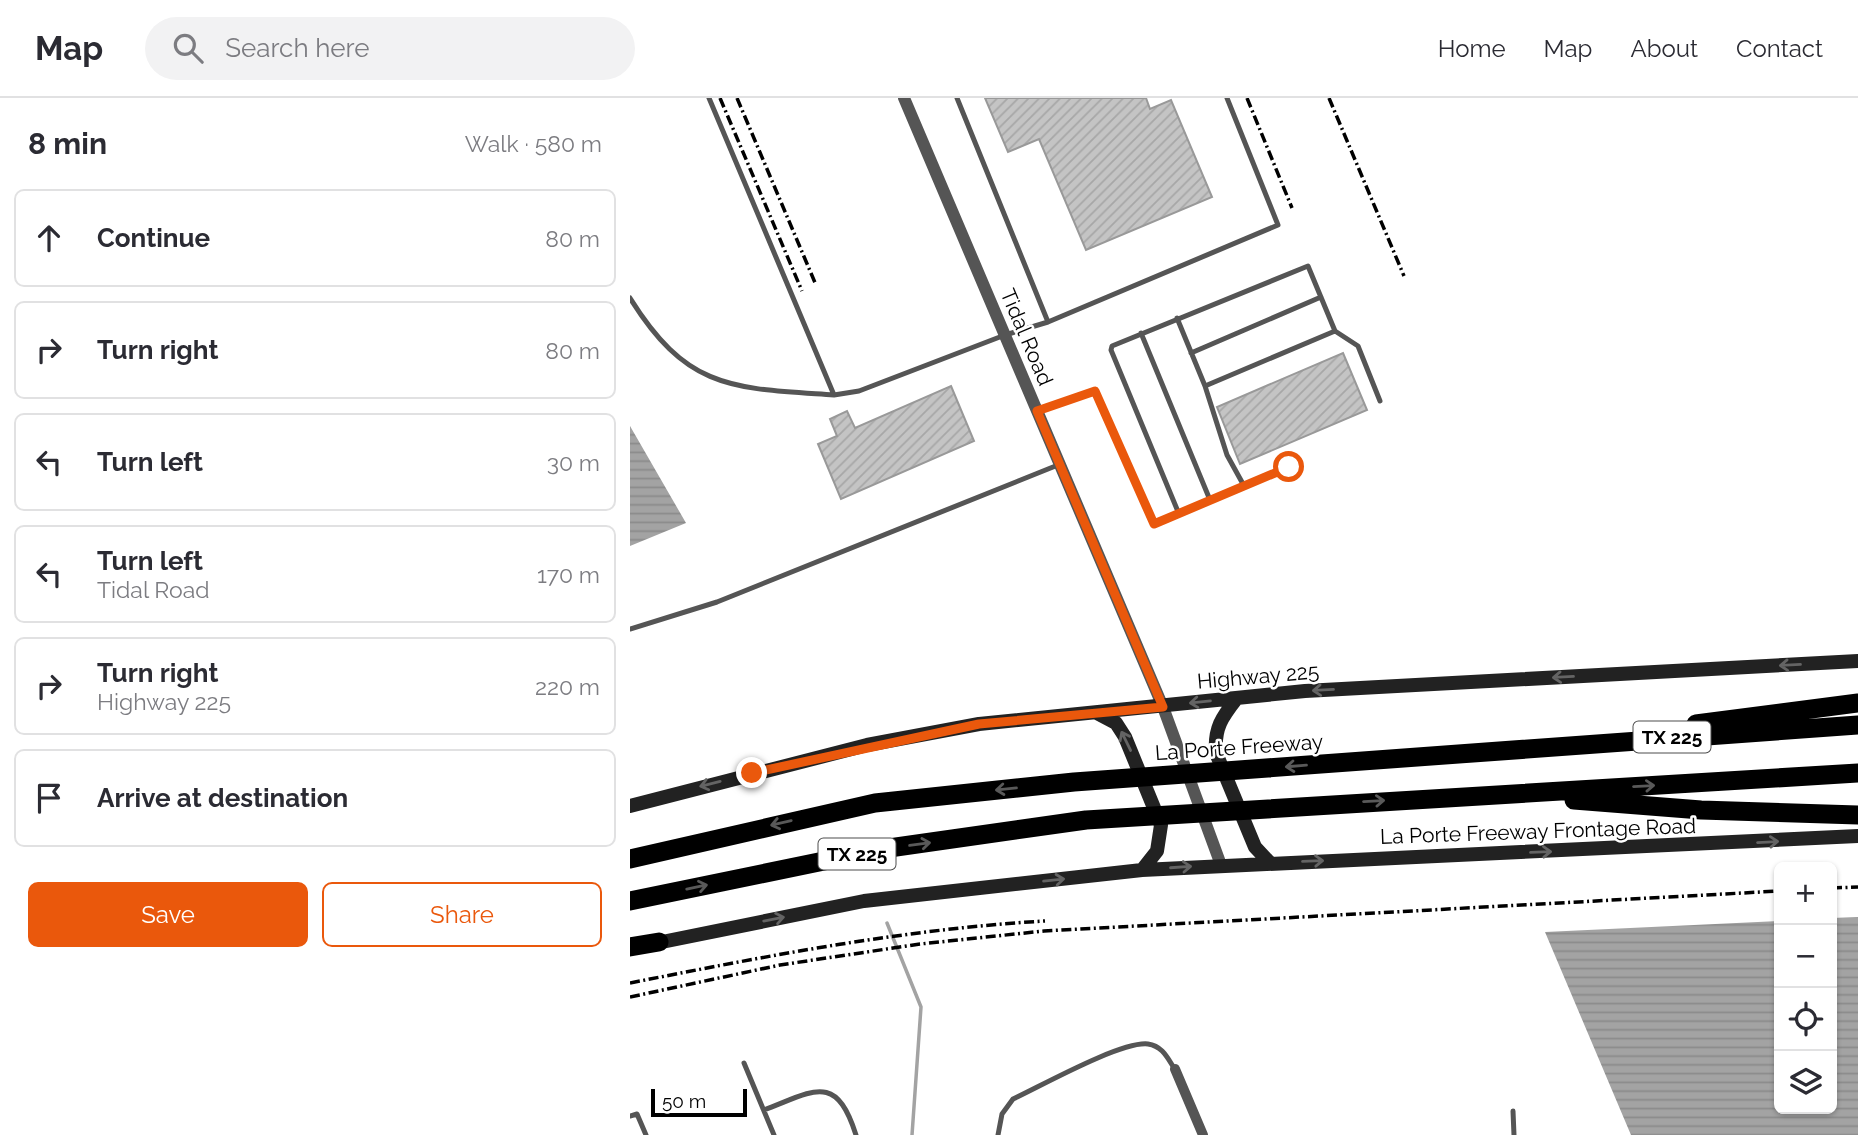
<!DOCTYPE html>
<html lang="en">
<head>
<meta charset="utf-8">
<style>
  body { margin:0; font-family:Raleway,sans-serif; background:#f2f2f3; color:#2b2b33 }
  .controls { position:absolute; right:21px; bottom:21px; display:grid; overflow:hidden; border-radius:10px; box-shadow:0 2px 5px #0004 }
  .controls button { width:63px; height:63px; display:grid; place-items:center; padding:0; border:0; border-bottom:2px solid #e1e1e2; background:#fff; color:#2b2b33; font:35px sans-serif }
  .scale { position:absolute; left:21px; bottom:18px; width:96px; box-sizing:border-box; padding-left:7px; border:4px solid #000; border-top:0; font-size:19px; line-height:24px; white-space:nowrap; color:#000; -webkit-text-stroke:5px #fff; paint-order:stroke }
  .stop { position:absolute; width:21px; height:21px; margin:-16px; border:5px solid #ea580c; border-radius:50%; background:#fff }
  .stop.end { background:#ea580c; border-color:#fff; box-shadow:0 2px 7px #0008 }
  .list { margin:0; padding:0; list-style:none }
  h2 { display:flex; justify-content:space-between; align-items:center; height:91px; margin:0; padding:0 28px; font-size:30px }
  h2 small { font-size:23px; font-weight:400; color:#7c7c81 }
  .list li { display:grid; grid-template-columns:46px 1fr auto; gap:21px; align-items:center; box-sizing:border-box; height:98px; margin:0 14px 14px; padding:0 14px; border:2px solid #e1e1e2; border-radius:10px }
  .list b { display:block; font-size:26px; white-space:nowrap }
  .list p { margin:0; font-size:23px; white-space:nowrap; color:#7c7c81 }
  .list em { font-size:23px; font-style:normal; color:#7c7c81 }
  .actions { display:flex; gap:14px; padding:21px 28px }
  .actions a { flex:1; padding:16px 0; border:2px solid #ea580c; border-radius:10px; text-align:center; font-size:24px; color:#ea580c }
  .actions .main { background:#ea580c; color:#fff }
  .icon { flex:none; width:38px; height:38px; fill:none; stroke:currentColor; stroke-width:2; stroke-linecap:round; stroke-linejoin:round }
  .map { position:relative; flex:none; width:1228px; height:1037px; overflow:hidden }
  header { display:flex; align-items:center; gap:42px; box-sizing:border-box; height:98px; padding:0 35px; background:#fff; border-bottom:2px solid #e1e1e2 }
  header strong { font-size:33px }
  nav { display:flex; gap:38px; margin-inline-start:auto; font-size:24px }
  .search { width:490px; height:63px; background:#f2f2f3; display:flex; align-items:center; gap:18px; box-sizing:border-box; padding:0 24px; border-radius:38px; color:#7c7c81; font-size:26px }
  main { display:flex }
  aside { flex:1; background:#fff }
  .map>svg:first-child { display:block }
  .water { fill:url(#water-rules) }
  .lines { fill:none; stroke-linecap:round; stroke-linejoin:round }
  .stream { stroke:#a3a3a3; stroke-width:3.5 }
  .building { fill:url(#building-hatch); stroke:#999; stroke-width:2 }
  .service { stroke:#555; stroke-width:5 }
  .minor { stroke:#555; stroke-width:10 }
  .tertiary { stroke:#555; stroke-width:12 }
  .secondary { stroke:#222; stroke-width:14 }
  .motorway { stroke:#000; stroke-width:19 }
  .rail { stroke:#000; stroke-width:3.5; stroke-dasharray:10 3.5 2 3.5; stroke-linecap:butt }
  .oneway { stroke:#646464 }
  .oneway2 { stroke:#595959 }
  .route { stroke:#ea580c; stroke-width:9 }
  .labels { text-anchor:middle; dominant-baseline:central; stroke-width:5; stroke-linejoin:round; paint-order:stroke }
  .shield { fill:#fff; stroke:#4c4c4c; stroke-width:2 }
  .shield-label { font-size:19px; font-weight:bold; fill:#000 }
  .street-label { font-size:21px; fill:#000; stroke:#fff }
</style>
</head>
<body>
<header>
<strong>Map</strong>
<div class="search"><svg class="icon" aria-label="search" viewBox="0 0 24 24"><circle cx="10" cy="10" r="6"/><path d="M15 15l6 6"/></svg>Search here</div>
<nav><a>Home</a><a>Map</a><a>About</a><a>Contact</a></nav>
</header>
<main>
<aside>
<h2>8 min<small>Walk · 580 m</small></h2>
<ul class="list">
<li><svg class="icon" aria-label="ahead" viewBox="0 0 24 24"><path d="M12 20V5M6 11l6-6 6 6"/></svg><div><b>Continue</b></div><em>80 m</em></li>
<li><svg class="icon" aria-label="right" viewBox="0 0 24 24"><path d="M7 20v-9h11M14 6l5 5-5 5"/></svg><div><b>Turn right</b></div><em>80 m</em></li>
<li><svg class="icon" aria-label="left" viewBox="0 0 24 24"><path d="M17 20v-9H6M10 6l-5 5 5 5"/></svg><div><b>Turn left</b></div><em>30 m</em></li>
<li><svg class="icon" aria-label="left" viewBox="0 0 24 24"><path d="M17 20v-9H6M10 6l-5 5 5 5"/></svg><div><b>Turn left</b><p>Tidal Road</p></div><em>170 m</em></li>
<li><svg class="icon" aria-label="right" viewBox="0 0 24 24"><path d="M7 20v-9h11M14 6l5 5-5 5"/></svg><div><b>Turn right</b><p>Highway 225</p></div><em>220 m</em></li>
<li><svg class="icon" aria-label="arrive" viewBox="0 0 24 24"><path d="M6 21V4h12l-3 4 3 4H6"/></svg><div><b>Arrive at destination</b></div></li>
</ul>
<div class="actions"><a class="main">Save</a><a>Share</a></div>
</aside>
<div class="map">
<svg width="1228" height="1037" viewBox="0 0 1228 1037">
  <defs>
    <pattern id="water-rules" width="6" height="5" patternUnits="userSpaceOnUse" patternTransform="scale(1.75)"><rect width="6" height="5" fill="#a3a3a3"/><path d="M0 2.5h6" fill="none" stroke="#8b8b8b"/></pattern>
    <pattern id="building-hatch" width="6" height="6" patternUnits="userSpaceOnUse" patternTransform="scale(1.75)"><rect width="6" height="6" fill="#c4c4c4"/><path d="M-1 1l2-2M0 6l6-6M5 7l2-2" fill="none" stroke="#a7a7a7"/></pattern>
  </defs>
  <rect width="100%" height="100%" fill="#fff"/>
  <path class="water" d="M0 328 56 425 0 448Z
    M1228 819V1037H1001L915 834 1149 823V1011H1202V820Z"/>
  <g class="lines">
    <path class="stream" d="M257 825 291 909 282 1037"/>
  </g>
  <path class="building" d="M355 0H516L520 11 541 2 582 99 456 152 409 41 378 54Z
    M713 255 737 312 610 366 587 309Z
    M321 288 344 343 211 401 188 346 207 338 200 321 217 313 225 330Z"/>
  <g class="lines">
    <path class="service" d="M79 0 204 297 229 293 375 237 418 224 648 127 597 0
      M327 0 418 224
      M0 200C58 293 103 290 204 297
      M547 220 575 288 597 357 613 386
      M705 233 728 248 750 303
      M511 235 580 402
      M561 255 691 199
      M407 312 465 293 524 426 659 369
      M549 416 481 252 482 248 678 168 705 233 575 288
      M0 531 87 504 428 367
      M114 965 144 1037
      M134 1012C184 993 206 974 226 1037
      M883 1013 884 1037
      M0 1018 7 1016 16 1037
      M368 1037 372 1016 383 1001C411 988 491 943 518 946 532 948 537 959 544 970"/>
    <path class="minor" d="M545 971 573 1037"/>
    <path class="tertiary" d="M274 0 533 609 591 767"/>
    <path class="secondary" d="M607 600C592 619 584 630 586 655L625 749 640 765
      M467 615 486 625 495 639 531 727 527 753 512 772
      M0 708 237 647 349 626 675 593 1228 563
      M22 846 234 803 512 772 1228 738"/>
    <path class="motorway" d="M1066 626 1228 605
      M944 702 1071 712 1228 717
      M0 761 245 705 444 684 1228 627
      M0 803 252 751 456 722 1228 675
      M0 849 29 844"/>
    <path class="rail" d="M90 0 172 193
      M107 0 186 187
      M617 0 662 110
      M699 0 774 178
      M1202 790 1228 789
      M0 885C137 858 275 831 415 823
      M0 899 150 867 290 846 414 833 1149 793"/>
  </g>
  <defs><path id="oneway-shaft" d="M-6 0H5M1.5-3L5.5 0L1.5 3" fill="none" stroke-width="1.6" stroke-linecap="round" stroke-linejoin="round" transform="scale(1.75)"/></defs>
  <g class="oneway">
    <use href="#oneway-shaft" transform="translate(1160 567) rotate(177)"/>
    <use href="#oneway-shaft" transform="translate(933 579) rotate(177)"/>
    <use href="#oneway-shaft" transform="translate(693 592) rotate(177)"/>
    <use href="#oneway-shaft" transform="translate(570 604) rotate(174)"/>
    <use href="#oneway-shaft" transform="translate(496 643) rotate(-116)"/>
    <use href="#oneway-shaft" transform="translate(80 686) rotate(166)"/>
    <use href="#oneway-shaft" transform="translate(1138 744) rotate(-3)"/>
    <use href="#oneway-shaft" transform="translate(911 754) rotate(-2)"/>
    <use href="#oneway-shaft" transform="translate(683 763) rotate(-2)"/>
    <use href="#oneway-shaft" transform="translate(551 769) rotate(-4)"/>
    <use href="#oneway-shaft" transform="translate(424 782) rotate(-6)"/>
    <use href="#oneway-shaft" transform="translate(144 821) rotate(-11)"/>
  </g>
  <g class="oneway2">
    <use href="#oneway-shaft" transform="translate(666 668) rotate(175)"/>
    <use href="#oneway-shaft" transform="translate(1014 688) rotate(-3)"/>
    <use href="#oneway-shaft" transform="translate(376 691) rotate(174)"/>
    <use href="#oneway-shaft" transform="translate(744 703) rotate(-3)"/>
    <use href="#oneway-shaft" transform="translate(151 725) rotate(167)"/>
    <use href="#oneway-shaft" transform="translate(290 746) rotate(-8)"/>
    <use href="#oneway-shaft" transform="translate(67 789) rotate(-12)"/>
  </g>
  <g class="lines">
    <path class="route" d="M122 675 349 626 533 609 407 313 465 293 524 426 659 369"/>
  </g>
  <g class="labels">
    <g class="shield">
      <rect x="1003.5" y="623.5" width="77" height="31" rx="5"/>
      <rect x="188.5" y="740.5" width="77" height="31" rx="5"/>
    </g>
    <g class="shield-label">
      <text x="1042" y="639">TX 225</text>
      <text x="227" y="756">TX 225</text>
    </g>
    <g class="street-label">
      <text transform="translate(397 239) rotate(67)">Tidal Road</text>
      <text transform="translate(628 578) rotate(-5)">Highway 225</text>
      <text transform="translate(609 649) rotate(-4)">La Porte Freeway</text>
      <text transform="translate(908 733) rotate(-2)">La Porte Freeway Frontage Road</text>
    </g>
  </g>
</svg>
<div class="controls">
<button>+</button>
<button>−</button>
<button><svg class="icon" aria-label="locate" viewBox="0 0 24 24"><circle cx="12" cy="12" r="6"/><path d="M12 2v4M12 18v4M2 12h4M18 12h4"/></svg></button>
<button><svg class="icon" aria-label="layers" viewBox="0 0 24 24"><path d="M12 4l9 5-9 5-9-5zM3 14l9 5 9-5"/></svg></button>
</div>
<div class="scale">50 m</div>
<div class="stop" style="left:659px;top:369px"></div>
<div class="stop end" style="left:122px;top:675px"></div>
</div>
</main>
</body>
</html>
